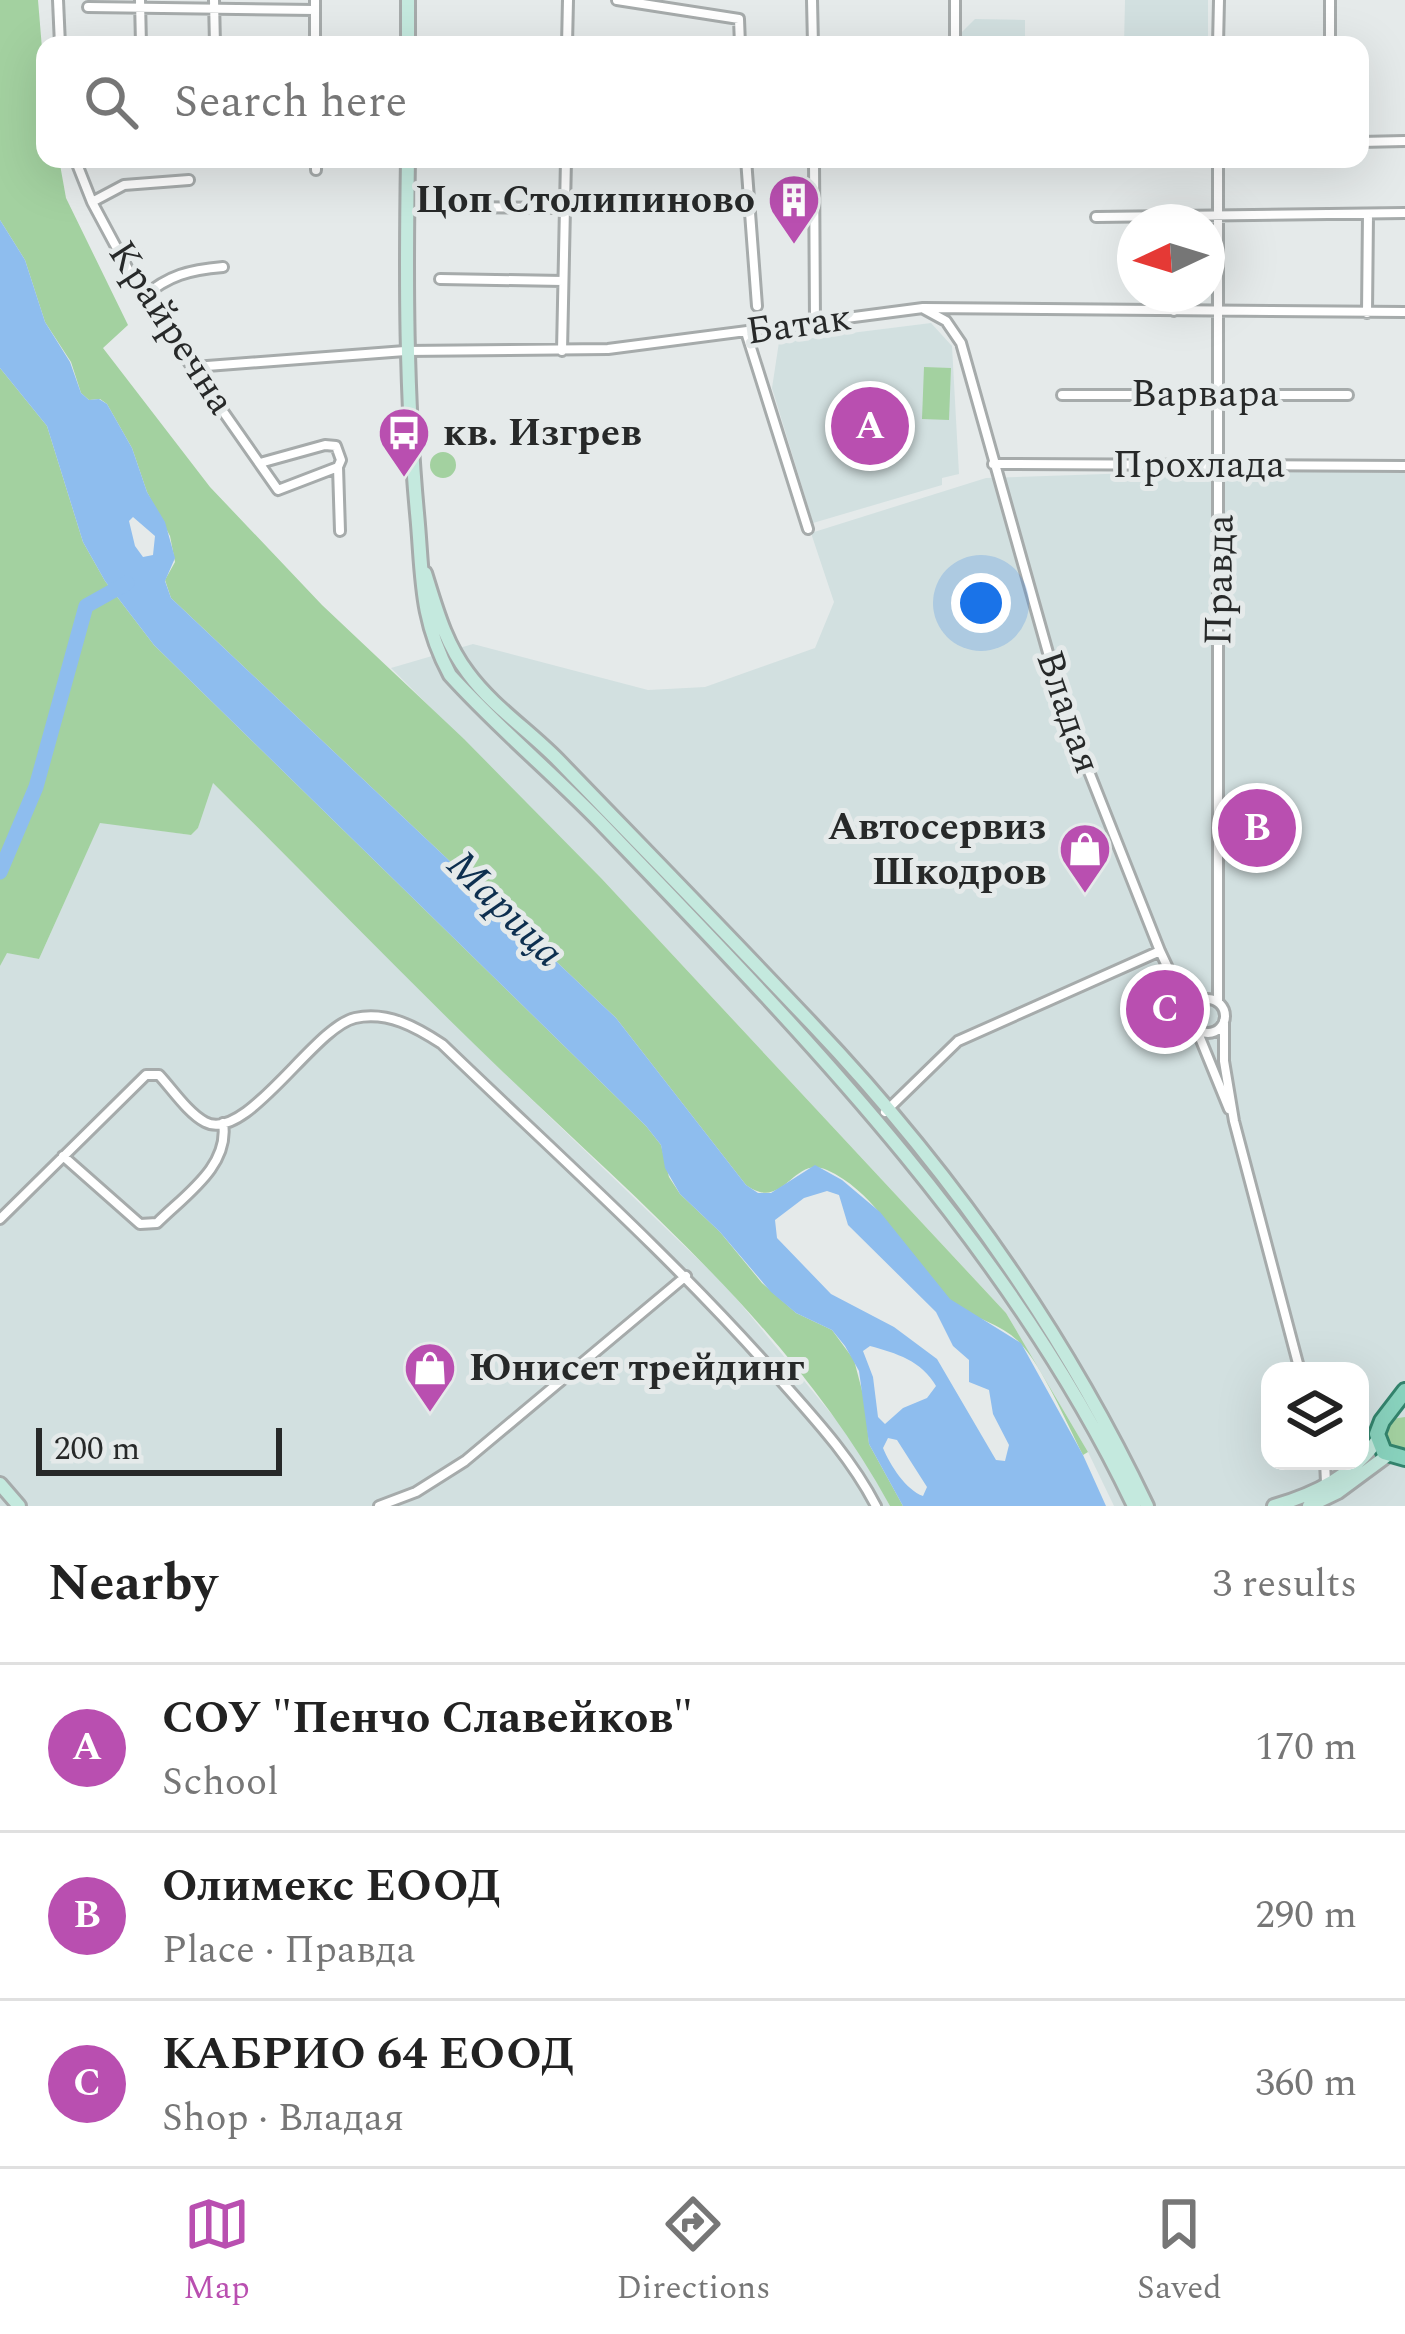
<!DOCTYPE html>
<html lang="en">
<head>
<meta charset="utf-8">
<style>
  body { margin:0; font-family:Spectral,serif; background:#f2f2f2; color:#222 }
  .controls { position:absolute; right:36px; bottom:36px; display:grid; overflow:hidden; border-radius:24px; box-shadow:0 12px 48px #0002 }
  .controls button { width:108px; height:108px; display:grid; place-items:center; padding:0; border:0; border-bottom:3px solid #e0e0e0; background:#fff; color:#222; font:60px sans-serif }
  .compass { position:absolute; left:1117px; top:204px; width:108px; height:108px; border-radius:50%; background:#fff; box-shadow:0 12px 48px #0002; rotate:266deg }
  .scale { position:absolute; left:36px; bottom:30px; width:246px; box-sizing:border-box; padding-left:12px; border:6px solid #272929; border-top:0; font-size:33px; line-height:42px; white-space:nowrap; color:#272929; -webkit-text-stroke:9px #e5eaea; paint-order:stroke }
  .you { position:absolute; left:981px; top:603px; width:42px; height:42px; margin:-30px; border:9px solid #fff; border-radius:50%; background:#1a73e8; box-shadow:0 0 0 18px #1a73e833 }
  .badge { display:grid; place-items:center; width:78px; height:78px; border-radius:50%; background:#b94fb0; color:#fff; font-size:39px; font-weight:700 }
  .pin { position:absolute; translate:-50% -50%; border:6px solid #fff; box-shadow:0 3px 12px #0006 }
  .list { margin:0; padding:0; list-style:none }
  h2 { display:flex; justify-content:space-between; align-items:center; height:156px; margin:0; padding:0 48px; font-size:51px }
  h2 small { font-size:39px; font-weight:400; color:#767676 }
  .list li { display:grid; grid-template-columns:78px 1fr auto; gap:36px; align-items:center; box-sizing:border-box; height:168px; padding:0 48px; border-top:3px solid #e0e0e0 }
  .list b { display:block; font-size:45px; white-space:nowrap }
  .list p { margin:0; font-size:39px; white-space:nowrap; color:#767676 }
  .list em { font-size:39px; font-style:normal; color:#767676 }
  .icon { flex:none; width:66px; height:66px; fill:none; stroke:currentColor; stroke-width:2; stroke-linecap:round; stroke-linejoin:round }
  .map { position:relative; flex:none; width:1405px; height:1506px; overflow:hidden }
  .search { position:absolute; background:#fff; box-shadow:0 12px 48px #0002; left:36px; right:36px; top:36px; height:132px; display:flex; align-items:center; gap:30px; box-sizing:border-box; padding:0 42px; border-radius:24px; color:#767676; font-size:45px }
  .sheet { height:660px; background:#fff }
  nav { display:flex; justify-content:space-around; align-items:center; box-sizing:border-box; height:168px; border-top:3px solid #e0e0e0; background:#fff; font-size:33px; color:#767676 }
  nav a { display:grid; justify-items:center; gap:6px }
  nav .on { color:#b94fb0 }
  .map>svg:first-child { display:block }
  .built { fill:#d2e0e0; fill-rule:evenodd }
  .green { fill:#a3d1a0 }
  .water { fill:#8ebdee; fill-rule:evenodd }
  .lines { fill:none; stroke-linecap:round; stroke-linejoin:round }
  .river { stroke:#8ebdee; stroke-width:15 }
  .street-casing { stroke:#a6abab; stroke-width:14 }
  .secondary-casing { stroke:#a6abab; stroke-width:18 }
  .primary-casing { stroke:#33846d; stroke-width:20 }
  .street { stroke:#fff; stroke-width:8 }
  .secondary { stroke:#c4e9de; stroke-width:12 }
  .primary { stroke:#89d3be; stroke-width:14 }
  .labels { text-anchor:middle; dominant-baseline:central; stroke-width:10; stroke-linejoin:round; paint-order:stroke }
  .poi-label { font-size:39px; font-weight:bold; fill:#272929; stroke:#e5eaea; text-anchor:end }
  .street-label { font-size:39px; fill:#272929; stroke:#e5eaea }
  .water-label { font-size:42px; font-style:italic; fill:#0d2f4f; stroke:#e5eaea }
</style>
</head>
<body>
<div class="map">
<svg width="1405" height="1506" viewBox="0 0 1405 1506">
  <rect width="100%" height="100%" fill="#e5eaea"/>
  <path class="built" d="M1125 0H1208V45H1124Z
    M975 19 1025 20V45H956V38Z
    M931 323 952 346 959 474 942 478V485L813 523 772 388 779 342Z
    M1224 470 1405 473V1506H1114L1088 1452 1006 1313 602 879 391 668 473 644 648 690 705 687 815 648 834 602 811 533 986 478ZM1270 1371H1360V1461H1270Z
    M212 782 501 1070 726 1286 857 1445 890 1506H0V966L6 952 39 959 100 822 191 835 198 828Z"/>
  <path class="green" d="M0 0H38L45 85V159H59L66 198 128 325 103 348 210 487 322 605 464 739 602 879 1006 1313 1088 1452 1083 1455C1067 1424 1042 1365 1019 1342 1002 1324 974 1319 955 1304 907 1266 886 1197 827 1170 793 1154 784 1213 746 1185L616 1018 171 598 165 580 175 562 170 536 147 492 132 448 107 404 100 399 89 400 81 393 71 362 45 322 25 260 0 220Z
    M924 367 951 368 949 420 922 419Z
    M0 368 47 426 83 542 105 581 154 645 646 1126 661 1145 669 1177 680 1194 720 1232 762 1283 796 1313 832 1330 854 1360 865 1402 869 1444 903 1506H890C796 1334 643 1206 504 1073 405 978 310 879 213 783L198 828 191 835 100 823 39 959 7 953 0 966Z
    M430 465a13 13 0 1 1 26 0a13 13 0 1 1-26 0Z
    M1405 1417V1451C1384 1451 1378 1434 1392 1419Z"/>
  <path class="water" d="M0 220 25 260 45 322 70 362 81 393 89 400 99 399 107 404 132 448 147 492 165 522 175 558 165 581 171 598 616 1018 746 1185 758 1193H771L815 1165 842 1180 880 1212 950 1299 1021 1343 1083 1455 1106 1506H903L869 1444 859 1371 845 1346 832 1330 796 1313 771 1292 720 1232 680 1194 665 1168 661 1145 646 1126 154 645 105 581 83 542 47 426 0 368ZM133 517 155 536 153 555 143 557 135 546 129 521ZM827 1191 839 1195 848 1225 936 1312 953 1346 969 1360V1382L989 1390 993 1414 1009 1445 1005 1461 996 1460 937 1359 894 1327 831 1294 777 1238 775 1220 804 1198ZM870 1346C896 1353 922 1361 936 1386L927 1398 903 1408 885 1424 878 1417 873 1377 863 1351ZM888 1438 897 1440 927 1487 923 1496C906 1490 890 1465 883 1448Z"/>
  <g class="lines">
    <path class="river" d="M0 872 36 787 86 606 127 583"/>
    <g class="street-casing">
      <path id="street" d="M58 0 60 45
        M140 0 141 45
        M214 0 215 45
        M617 0 739 19 740 45
        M812 0 813 45
        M1330 0V45
        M88 7 315 10
        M315 45V0
        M567 45 568 0
        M955 45V0
        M1218 45 1219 0
        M1360 142 1405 141
        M75 159 92 202 143 297 278 490 338 467 341 460 336 446 325 445 260 463
        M316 159V170
        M746 159 757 306
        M814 159 815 323
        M92 202 124 185 189 180
        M446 207 564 208
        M1096 217 1405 213
        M440 279 563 281
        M1172 294 1174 311
        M143 297C169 275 189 270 223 267
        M924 309 946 321 961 343 1063 706 1160 951 1191 1017
        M1367 313 1368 214
        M746 332 808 529
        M562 351 566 159
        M194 367 405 351 608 349 923 308 1405 312
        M1062 395H1348
        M993 464 1405 466
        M338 467 340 531
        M1191 1016a17 17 0 1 1 34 0a17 17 0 1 1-34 0Z
        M1218 1001V159
        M1224 1021V1061L1234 1121 1300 1371
        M1196 1028 1229 1109
        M885 1112 958 1041 1160 951
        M63 1156 140 1224 157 1223C185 1195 230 1166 223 1123
        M0 1219 146 1075H159C172 1089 188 1113 205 1122 246 1144 314 1027 355 1018 388 1011 416 1027 442 1044 555 1153 672 1257 776 1375 813 1417 850 1456 876 1506
        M1325 1461 1326 1483
        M379 1506 416 1492 465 1461 686 1276"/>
    </g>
    <g class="secondary-casing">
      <path id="secondary" d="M408 0V45
        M408 159C406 278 406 394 417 513 423 575 419 617 450 675 496 726 550 771 599 821 800 1030 1008 1241 1134 1506
        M425 573C436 608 445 643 468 673 493 707 530 731 559 761 643 848 728 935 811 1023 947 1166 1062 1328 1147 1506
        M0 1484 19 1506
        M1274 1506C1315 1494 1353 1476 1378 1439
        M1309 1506 1338 1492 1388 1455"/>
    </g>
    <g class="primary-casing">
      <path id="primary" d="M1405 1391 1382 1421 1377 1434 1384 1452 1405 1458"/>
    </g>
    <use href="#street" class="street"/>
    <use href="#secondary" class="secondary"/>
    <use href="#primary" class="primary"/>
  </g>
  <defs>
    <g id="building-pin" transform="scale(2.7)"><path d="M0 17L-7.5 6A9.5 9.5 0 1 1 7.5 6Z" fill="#b94fb0" stroke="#e5eaea"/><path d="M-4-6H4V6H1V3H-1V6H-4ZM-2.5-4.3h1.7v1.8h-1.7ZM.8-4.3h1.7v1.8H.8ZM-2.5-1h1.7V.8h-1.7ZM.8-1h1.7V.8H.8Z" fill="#fff"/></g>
    <g id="bus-pin" transform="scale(2.7)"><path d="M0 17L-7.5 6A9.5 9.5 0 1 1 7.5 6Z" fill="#b94fb0" stroke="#e5eaea"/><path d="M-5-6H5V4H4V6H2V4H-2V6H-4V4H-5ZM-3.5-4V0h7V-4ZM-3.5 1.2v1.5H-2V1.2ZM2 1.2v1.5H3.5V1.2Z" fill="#fff"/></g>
    <g id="shop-pin" transform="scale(2.7)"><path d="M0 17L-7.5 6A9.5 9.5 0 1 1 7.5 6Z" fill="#b94fb0" stroke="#e5eaea"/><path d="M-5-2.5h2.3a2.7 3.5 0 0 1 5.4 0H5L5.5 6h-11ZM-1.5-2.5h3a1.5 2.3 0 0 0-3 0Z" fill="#fff"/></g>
  </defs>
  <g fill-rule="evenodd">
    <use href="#building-pin" x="794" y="200"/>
    <use href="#bus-pin" x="404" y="433"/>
    <use href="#shop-pin" x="1085" y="849"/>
    <use href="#shop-pin" x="430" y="1368"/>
  </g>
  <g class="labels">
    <g class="poi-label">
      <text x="755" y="200">Цоп Столипиново</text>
      <text x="443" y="433" text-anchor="start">кв. Изгрев</text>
      <text x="1046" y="827">Автосервиз<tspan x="1046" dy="45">Шкодров</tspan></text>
      <text x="469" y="1368" text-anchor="start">Юнисет трейдинг</text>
    </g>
    <g class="street-label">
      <text transform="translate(799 325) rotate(-8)">Батак</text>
      <text transform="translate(171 328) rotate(57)">Крайречна</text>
      <text x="1205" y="394">Варвара</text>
      <text x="1199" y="465">Прохлада</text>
      <text transform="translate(1220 580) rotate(-89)">Правда</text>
      <text transform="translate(1068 712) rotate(71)">Владая</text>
    </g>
    <g class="water-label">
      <text transform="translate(505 909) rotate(45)">Марица</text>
    </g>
  </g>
</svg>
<div class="controls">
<button><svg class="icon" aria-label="layers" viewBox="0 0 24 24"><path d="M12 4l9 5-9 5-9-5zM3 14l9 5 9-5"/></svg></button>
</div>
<svg class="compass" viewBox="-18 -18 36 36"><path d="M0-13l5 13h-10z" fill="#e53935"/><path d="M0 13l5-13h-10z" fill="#767676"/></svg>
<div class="scale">200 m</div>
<div class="you"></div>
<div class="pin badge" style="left:870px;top:426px">A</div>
<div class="pin badge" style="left:1257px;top:828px">B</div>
<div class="pin badge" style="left:1165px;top:1009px">C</div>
<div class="search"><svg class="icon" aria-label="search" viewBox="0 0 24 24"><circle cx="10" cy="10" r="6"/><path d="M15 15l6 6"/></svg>Search here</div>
</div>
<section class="sheet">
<h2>Nearby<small>3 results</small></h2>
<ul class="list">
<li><span class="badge">A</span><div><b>СОУ &quot;Пенчо Славейков&quot;</b><p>School</p></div><em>170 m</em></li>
<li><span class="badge">B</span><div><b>Олимекс ЕООД</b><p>Place · Правда</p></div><em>290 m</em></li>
<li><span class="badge">C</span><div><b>КАБРИО 64 ЕООД</b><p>Shop · Владая</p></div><em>360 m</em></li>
</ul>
</section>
<nav>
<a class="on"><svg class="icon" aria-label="map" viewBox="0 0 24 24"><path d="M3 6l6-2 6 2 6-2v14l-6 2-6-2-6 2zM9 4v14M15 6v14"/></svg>Map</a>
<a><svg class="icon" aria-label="directions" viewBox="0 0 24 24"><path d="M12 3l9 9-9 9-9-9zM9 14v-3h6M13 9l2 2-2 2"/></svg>Directions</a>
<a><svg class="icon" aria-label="saved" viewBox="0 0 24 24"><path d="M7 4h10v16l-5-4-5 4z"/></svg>Saved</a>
</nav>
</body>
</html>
